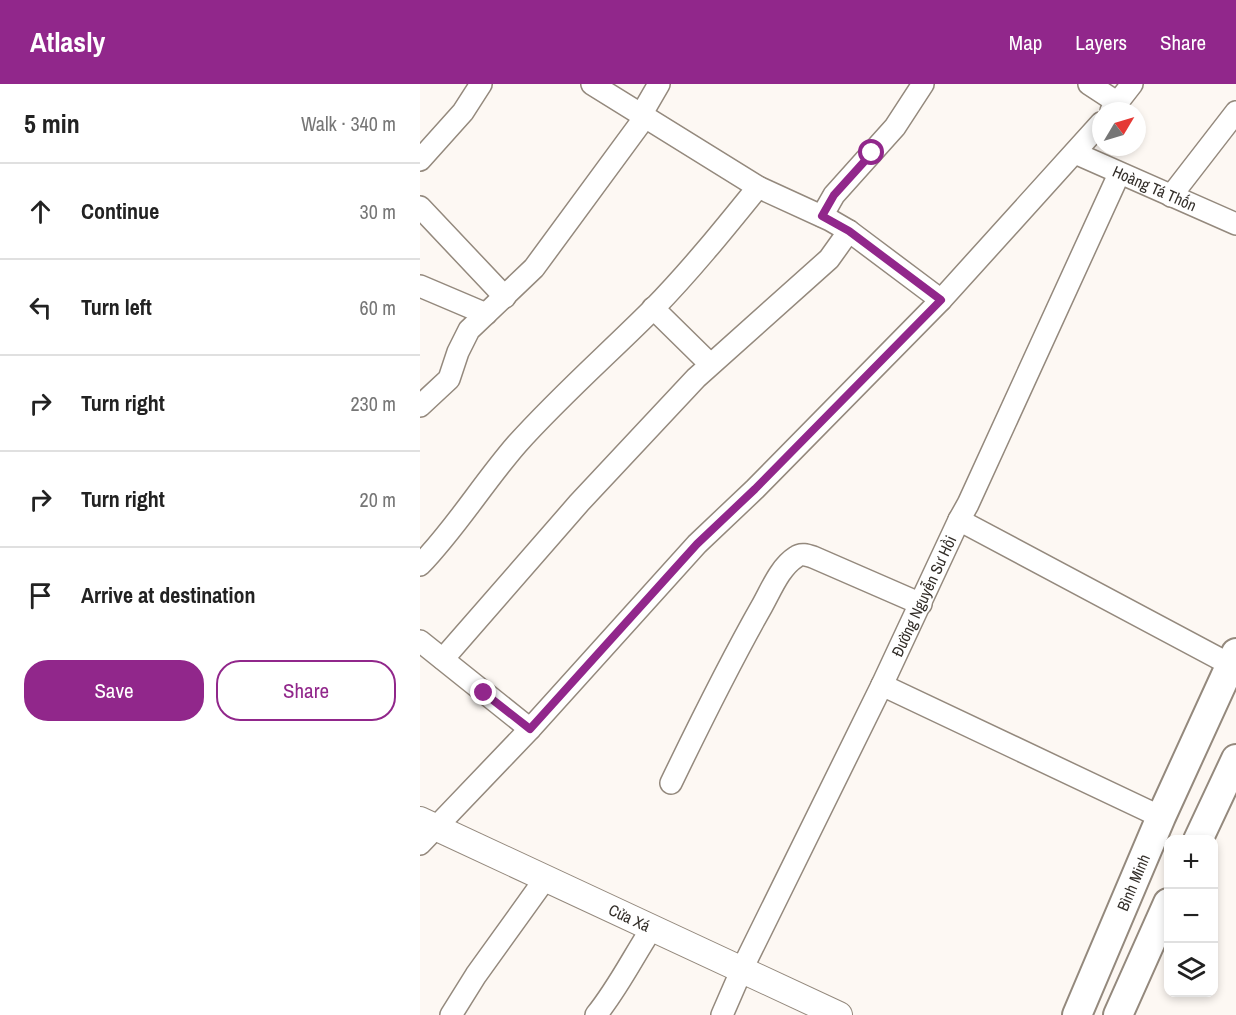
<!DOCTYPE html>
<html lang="en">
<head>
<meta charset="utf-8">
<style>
  body { margin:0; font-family:"Archivo Narrow",sans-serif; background:#f2f2f2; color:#222 }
  .controls { position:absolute; right:18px; bottom:18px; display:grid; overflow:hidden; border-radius:12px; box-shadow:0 3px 9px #0003 }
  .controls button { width:54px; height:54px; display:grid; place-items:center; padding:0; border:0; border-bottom:2px solid #e0e0e0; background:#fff; color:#222; font:30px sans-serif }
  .compass { position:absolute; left:672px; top:18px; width:54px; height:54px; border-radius:50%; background:#fff; box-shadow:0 3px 9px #0003; rotate:52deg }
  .stop { position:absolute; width:18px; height:18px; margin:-14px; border:4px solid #91278b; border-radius:50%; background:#fff }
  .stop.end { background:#91278b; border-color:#fff; box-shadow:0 2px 6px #0008 }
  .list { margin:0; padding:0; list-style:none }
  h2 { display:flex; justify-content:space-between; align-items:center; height:78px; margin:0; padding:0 24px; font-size:26px }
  h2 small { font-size:20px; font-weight:400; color:#767676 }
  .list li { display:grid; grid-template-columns:39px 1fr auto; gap:18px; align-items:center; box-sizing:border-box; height:96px; padding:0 24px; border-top:2px solid #e0e0e0 }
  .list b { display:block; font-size:22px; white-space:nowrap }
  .list em { font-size:20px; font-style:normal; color:#767676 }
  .actions { display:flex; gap:12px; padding:18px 24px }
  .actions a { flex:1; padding:14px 0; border:2px solid #91278b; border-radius:24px; text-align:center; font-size:21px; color:#91278b }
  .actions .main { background:#91278b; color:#fff }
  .icon { flex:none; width:33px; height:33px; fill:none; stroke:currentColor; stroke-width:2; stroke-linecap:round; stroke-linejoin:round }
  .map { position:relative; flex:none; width:816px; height:931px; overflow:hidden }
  header { display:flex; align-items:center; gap:36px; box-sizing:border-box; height:84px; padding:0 30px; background:#91278b; color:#fff }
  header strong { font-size:28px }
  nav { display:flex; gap:33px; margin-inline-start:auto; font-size:21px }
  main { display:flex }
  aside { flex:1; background:#fff }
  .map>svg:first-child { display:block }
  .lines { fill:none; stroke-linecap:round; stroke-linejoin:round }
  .minor-casing { stroke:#94897d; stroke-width:24 }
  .tertiary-casing { stroke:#94897d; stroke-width:28 }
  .secondary-casing { stroke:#94897d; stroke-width:32 }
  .minor { stroke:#fff; stroke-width:21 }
  .tertiary { stroke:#fff; stroke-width:26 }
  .secondary { stroke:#fff; stroke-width:28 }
  .route { stroke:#91278b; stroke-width:8 }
  .labels { text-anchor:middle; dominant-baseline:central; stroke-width:4.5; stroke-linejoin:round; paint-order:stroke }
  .street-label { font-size:16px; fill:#332e29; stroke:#fff }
</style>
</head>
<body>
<header>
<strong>Atlasly</strong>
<nav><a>Map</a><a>Layers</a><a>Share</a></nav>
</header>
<main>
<aside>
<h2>5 min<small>Walk · 340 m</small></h2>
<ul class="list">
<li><svg class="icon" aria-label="ahead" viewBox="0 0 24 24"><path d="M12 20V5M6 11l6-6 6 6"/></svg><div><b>Continue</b></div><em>30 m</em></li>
<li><svg class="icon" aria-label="left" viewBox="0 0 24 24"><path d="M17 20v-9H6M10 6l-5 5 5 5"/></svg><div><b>Turn left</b></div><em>60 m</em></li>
<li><svg class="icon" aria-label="right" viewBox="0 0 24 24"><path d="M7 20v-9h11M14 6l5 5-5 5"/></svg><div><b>Turn right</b></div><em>230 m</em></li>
<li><svg class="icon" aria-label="right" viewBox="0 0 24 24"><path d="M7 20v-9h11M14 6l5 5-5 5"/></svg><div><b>Turn right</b></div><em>20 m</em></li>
<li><svg class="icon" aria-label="arrive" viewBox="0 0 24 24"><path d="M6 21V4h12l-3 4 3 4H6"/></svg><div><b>Arrive at destination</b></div></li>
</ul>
<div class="actions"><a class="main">Save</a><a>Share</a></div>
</aside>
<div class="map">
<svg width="816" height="931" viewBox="0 0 816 931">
  <rect width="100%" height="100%" fill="#fdf8f3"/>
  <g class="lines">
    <g class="minor-casing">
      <g id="minor">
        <path d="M172 0 338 103 410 136 429 147 521 216"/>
        <path d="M669 0 698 19"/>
        <path d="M691 27 712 0"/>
        <path d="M221 31 239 0"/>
        <path id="s1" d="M655 69 816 140"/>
        <path d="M0 76 43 28 61 0"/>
        <path d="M751 112 816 28"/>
        <path d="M0 123 85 213"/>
        <path d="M402 132 414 111 475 43 503 0"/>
        <path d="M0 202 66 230"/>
        <path d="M233 224 290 280"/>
        <path d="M0 322 29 295 38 268 49 246 114 184 225 33"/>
        <path d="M539 436 811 581"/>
        <path d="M0 481C36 444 63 399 97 360 140 312 188 270 233 225 271 186 304 145 338 103"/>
        <path d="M0 557 110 645"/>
        <path d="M23 575 159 419 276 294 409 175 429 147"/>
        <path d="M462 601 741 733"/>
        <path d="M251 699C280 639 309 580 342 522 351 506 360 483 376 473 381 469 387 471 393 473L501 520"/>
        <path d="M0 760 110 645 277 460 335 405 521 216 681 39"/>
        <path d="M31 931 56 891 125 795"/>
        <path d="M176 931C198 904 213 873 232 844"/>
        <path id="s2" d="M302 931 322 885 462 601 539 436 548 420 699 90"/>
      </g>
    </g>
    <g class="tertiary-casing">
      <g id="tertiary">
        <path id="s3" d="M0 736 419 931"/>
      </g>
    </g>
    <g class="secondary-casing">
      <g id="secondary">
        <path d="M778 756 816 675"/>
        <path id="s4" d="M657 931 741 733 816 569"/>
        <path d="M698 931 748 819"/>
      </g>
    </g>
    <use href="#minor" class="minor"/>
    <use href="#tertiary" class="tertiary"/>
    <use href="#secondary" class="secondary"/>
  </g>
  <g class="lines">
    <path class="route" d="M64 609 110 645 277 460 335 405 521 216 429 147 402 132 414 111 452 69"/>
  </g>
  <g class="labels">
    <g class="street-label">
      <text stroke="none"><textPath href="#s1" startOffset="87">Hoàng Tá Thốn</textPath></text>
      <text stroke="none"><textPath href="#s2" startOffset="465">Đường Nguyễn Sư Hồi</textPath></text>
      <text stroke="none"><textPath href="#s4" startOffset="144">Bình Minh</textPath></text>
      <text stroke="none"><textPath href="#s3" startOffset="231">Cửa Xá</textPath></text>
    </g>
  </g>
</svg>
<div class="controls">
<button>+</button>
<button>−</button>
<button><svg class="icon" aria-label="layers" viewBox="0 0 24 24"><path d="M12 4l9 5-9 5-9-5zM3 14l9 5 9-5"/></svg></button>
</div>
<svg class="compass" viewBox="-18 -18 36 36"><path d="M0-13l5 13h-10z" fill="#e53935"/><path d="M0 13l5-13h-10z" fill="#767676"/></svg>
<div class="stop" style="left:452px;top:69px"></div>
<div class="stop end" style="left:64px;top:609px"></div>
</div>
</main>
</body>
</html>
